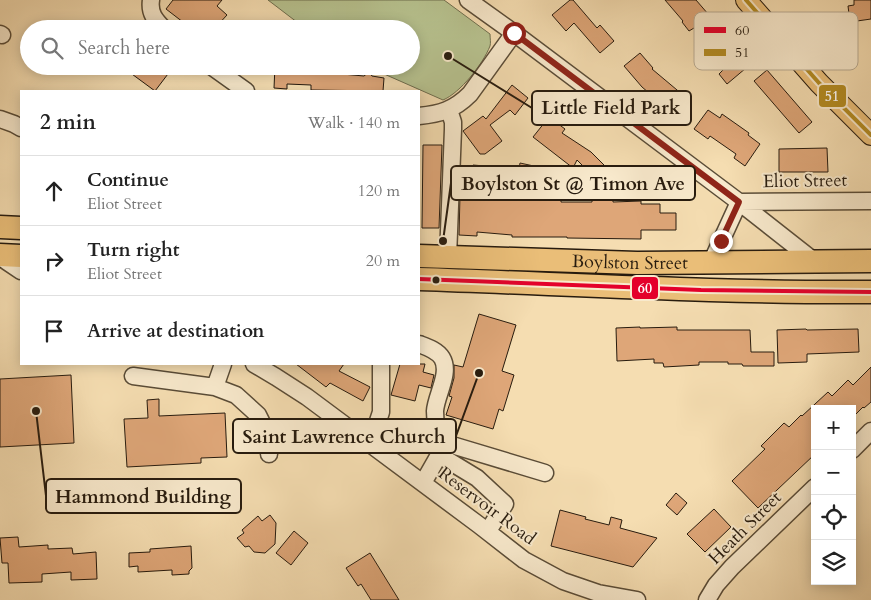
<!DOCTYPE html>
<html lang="en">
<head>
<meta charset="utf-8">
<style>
  body { margin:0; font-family:Cardo,serif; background:#f2f2f2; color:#222 }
  .controls { position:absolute; right:15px; bottom:15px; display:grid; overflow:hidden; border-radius:0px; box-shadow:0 2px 12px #0003 }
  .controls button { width:45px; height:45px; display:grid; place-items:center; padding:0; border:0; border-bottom:1px solid #e0e0e0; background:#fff; color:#222; font:25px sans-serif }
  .stop { position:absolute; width:15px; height:15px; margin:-11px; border:4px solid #8f2418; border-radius:50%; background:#fff }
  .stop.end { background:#8f2418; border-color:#fff; box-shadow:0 1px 5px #0008 }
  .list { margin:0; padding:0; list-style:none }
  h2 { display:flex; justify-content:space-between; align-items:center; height:65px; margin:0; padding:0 20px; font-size:21px }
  h2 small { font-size:16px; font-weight:400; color:#767676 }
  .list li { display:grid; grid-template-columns:32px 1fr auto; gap:15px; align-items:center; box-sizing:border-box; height:70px; padding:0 20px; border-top:1px solid #e0e0e0 }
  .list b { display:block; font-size:19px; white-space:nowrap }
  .list p { margin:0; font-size:16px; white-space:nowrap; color:#767676 }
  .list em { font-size:16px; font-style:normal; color:#767676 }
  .icon { flex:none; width:28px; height:28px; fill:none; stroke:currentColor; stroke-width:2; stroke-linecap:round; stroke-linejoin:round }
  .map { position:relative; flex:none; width:871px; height:600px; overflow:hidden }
  .search { position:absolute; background:#fff; box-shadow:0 2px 12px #0003; left:20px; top:20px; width:400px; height:55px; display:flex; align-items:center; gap:12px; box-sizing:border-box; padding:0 18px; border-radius:28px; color:#767676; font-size:19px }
  .panel { position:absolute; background:#fff; box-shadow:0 2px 12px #0003; left:20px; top:90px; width:400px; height:275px; border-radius:0px }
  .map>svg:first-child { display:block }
  .green { fill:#b7c28f; stroke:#6f6e4e }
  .building { fill:#dea678; stroke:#271b0e }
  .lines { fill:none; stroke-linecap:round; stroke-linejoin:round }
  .minor-casing { stroke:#5a4c37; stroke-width:19 }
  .major-casing { stroke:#271b0e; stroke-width:22 }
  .highway-casing { stroke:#271b0e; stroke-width:25 }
  .minor { stroke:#f8e9cc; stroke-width:16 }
  .major { stroke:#eabe78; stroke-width:20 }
  .highway { stroke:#eabe78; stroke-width:22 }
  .bus-1-casing { stroke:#f8e9cc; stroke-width:8 }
  .bus-2-casing { stroke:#f8e9cc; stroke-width:8 }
  .bus-1 { stroke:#e4002b; stroke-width:4 }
  .bus-2 { stroke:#b38b22; stroke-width:4 }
  .route { stroke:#8f2418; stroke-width:6 }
  .bus-dot { fill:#271b0e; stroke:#f8e9cc; stroke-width:2 }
  .labels { text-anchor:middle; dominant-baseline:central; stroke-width:4; stroke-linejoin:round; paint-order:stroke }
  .street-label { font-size:18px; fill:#271b0e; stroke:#f8e9cc }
  .key { fill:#f8e9cc; stroke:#b9ab93; stroke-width:1 }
  .key-label { font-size:14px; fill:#271b0e }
  .leader { fill:none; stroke:#271b0e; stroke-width:2 }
  .callout-dot { fill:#271b0e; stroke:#f8e9cc; stroke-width:2 }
  .callout { fill:#f8e9cc; stroke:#271b0e; stroke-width:2 }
  .callout-label { font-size:19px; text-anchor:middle; font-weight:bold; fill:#271b0e }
  .line-badge { stroke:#f8e9cc; stroke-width:2 }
  .badge-label { font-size:14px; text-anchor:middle; font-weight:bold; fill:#fff }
</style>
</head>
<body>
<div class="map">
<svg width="871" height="600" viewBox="0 0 871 600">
  <rect width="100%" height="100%" fill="#f5ddb1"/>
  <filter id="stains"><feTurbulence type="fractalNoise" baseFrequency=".004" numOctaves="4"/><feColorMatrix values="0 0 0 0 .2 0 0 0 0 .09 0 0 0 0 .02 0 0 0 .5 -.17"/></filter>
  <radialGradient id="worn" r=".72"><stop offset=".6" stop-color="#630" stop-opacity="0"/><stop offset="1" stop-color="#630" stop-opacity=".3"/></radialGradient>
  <path class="green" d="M268 0H444L490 34C490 38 491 43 490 46 483 64 460 93 443 100L366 66H411V29H306Z"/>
  <path class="building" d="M173 0H222L217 6 227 15 215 28 208 22 202 29H192L166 9Z
    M570 0H573L597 28 600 25 614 41 600 53 574 23 566 31 552 15Z
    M665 0H696L715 22 700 35 694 28 689 31 682 22 683 21Z
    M854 0H871V19L850 22 848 6 854 5Z
    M738 47 752 63 727 84 719 74 724 69 719 63Z
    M640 53 653 68 652 69 683 95 670 111 642 87 624 66Z
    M121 66H174L155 91Z
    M275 66H331V73L364 76 369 72 372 76 384 78 383 91 311 90V85L287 84V89L274 88Z
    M767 70 812 122 799 133 754 81Z
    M512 85 528 98 515 115 510 110 490 125 502 141 485 154H480L463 131 483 116 486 119Z
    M708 110 720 118 722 114 749 133 748 135 760 144 745 166 734 158 736 154 710 136 708 139 694 129Z
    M549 117 565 129 562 133 591 152 604 165 593 176 577 160 573 168 533 137Z
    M423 145H442L439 228H422Z
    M827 148 828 172H779V149Z
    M520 163 552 170V198H561V202H592V198H613V202L641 201V204H660V213H676V230H641V239L567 238V237H512V235L477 232V236L459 235 460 195 470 196 473 165 519 169Z
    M479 314 516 325 502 371 514 375 503 411 499 409 493 429 446 415 452 397 449 396 454 378V365L463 367Z
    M640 327V328L677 327V330H750L751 352H774V366H743L742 364H728V362H699V365L664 367 663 363H654V359L617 361 616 328Z
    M806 329 807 330 858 329 859 352 807 354V362L778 363 777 330Z
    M296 364H344L339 371 370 387 363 401 330 383 326 387Z
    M400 364H425L423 372 434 375 431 388 419 385 415 401 391 395Z
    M871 367V402L864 408 863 407 852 418V409H815V454L758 508 732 481 765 449 761 446 784 423 789 427 801 415 802 416 828 392 832 396 848 380 853 385Z
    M71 375 74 443 0 447V379Z
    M159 399V416L225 413 227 457 201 458V463L127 467 124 419 148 418 147 400Z
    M676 493 687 503 677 515 666 505Z
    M714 509 731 527 705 552 687 534Z
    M560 510 586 517 585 519 609 525 611 517 622 520 620 528 657 538 633 567 551 546Z
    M270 515 276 523 275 544 265 553 254 552 249 546 245 547 237 538 244 533 242 530 258 516 262 521Z
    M294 531 308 543 291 565 276 553Z
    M18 537 19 547 48 545V549L72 548 73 554 96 552 97 579 71 580V572L42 574V582L9 583 8 563H2L0 538Z
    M191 546 192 568 189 571V574L172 575V570L138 572V566L129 567V553L150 552V549Z
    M370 553 399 600H371L361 584 358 586 346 568Z"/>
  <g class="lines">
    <g class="minor-casing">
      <path id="minor" d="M151 0C149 13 155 20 164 29
        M468 0 514 33 739 202 814 261
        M0 34 2 35
        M211 66 246 91
        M419 116C440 114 454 110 470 94L514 33
        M0 119 14 124 21 128
        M739 202 871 201
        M0 257 21 271
        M448 257 453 129V122L449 110
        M711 263 739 202
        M419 344C427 347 437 350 442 358 451 373 436 395 435 411 435 422 437 433 442 442
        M254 364 276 377 307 397 479 525 524 560 563 581 598 593 637 600
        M133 376 215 387 223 364
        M215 387 236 395 258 415 269 437V454
        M366 440 376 427 381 412V364
        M852 450 871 431
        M439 455 477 478 505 504 488 531
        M423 483 439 455 442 442 545 473
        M707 600 716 585 732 567 815 487"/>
    </g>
    <g class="major-casing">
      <path id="major" d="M746 0 819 83 871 135"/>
    </g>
    <g class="highway-casing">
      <g id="highway">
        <path d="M0 227 21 228"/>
        <path d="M0 255 21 256"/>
        <path id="s1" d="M419 256 637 263 871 261"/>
        <path d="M419 279C570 284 720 293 871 292"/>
      </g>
    </g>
    <use href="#minor" class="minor"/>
    <use href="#major" class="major"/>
    <use href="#highway" class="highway"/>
    <g class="bus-1-casing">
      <path id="bus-1" d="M419 279 701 290 871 292"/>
    </g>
    <g class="bus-2-casing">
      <path id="bus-2" d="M746 0 819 83 871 135"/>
    </g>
    <use href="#bus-1" class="bus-1"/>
    <use href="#bus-2" class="bus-2"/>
  </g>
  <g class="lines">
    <path class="route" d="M514 33 739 202 721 241"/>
  </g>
  <circle class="bus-dot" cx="436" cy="280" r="4.5"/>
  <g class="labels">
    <g class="street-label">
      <text transform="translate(805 181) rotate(-1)">Eliot Street</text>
      <text stroke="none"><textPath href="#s1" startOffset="211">Boylston Street</textPath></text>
      <text transform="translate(487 506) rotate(37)">Reservoir Road</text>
      <text transform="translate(745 528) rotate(-45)">Heath Street</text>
    </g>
  </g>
  <rect x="694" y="12" width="164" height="58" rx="8" class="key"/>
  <rect x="704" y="27" width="22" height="6" fill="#e4002b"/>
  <rect x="704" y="49" width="22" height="7" fill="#b38b22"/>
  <g class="key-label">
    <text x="735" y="35">60</text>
    <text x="735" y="57">51</text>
  </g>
  <path class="leader" d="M448 56L532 108M443 241L451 183M479 373L456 436M36 411L46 496"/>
  <g class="callout-dot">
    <circle cx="448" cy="56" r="5"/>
    <circle cx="443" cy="241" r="5"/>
    <circle cx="479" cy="373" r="5"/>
    <circle cx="36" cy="411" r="5"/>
  </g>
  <g class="callout">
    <rect x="532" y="91" width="159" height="34" rx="5"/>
    <rect x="451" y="166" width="244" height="34" rx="5"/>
    <rect x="233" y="419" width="223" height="34" rx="5"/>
    <rect x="46" y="479" width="195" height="34" rx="5"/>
  </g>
  <g class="callout-label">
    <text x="611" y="114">Little Field Park</text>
    <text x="573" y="190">Boylston St @ Timon Ave</text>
    <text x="344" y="443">Saint Lawrence Church</text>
    <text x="143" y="503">Hammond Building</text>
  </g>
  <g class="line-badge">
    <rect x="818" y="84" width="29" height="24" rx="5" fill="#b38b22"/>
    <rect x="631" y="276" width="28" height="24" rx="5" fill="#e4002b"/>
  </g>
  <g class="badge-label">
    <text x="832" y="101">51</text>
    <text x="645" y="293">60</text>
  </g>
  <rect width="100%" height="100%" filter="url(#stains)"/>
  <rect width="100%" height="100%" fill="url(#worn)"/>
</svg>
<div class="controls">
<button>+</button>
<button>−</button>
<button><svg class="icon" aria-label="locate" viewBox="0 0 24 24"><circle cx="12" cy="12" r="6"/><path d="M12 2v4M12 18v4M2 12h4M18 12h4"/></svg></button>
<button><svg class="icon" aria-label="layers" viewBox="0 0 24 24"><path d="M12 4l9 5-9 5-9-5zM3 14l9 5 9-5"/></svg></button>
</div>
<div class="stop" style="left:514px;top:33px"></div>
<div class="stop end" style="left:721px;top:241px"></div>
<div class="search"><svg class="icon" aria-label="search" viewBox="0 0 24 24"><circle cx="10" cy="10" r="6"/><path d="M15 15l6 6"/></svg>Search here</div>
<section class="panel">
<h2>2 min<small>Walk · 140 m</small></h2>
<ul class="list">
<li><svg class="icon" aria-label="ahead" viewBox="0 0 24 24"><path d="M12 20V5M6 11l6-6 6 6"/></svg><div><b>Continue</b><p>Eliot Street</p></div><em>120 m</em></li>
<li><svg class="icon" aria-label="right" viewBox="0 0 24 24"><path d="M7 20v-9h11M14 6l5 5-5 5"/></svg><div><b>Turn right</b><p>Eliot Street</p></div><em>20 m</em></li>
<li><svg class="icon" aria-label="arrive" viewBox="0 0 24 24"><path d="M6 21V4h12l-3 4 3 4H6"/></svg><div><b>Arrive at destination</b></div></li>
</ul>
</section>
</div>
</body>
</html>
